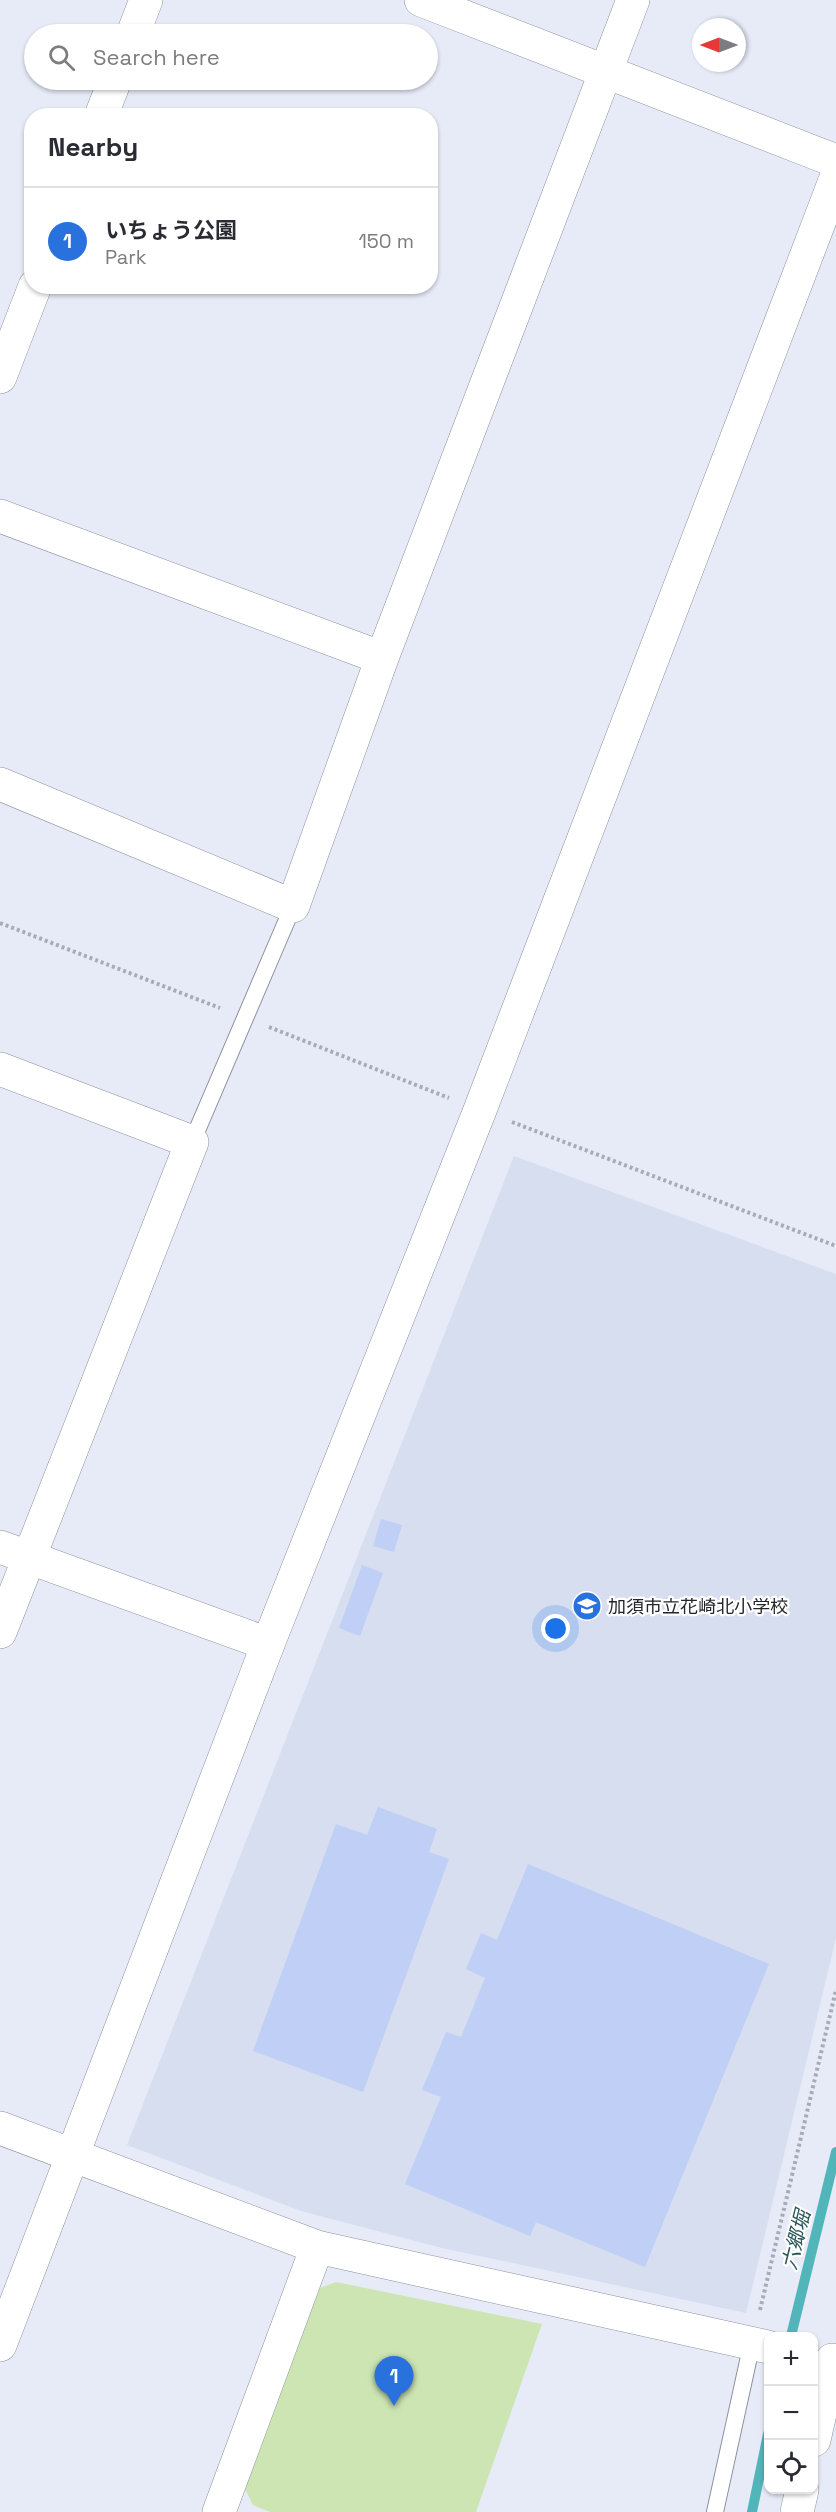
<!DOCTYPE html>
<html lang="en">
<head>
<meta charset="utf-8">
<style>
  body { margin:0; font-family:"Space Grotesk","Noto Sans JP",sans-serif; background:#f7f7f7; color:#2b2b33 }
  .controls { position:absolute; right:18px; bottom:18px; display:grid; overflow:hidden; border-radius:12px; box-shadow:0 2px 4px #0004 }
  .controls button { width:54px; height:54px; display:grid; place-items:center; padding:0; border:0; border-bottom:2px solid #e1e1e2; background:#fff; color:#2b2b33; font:30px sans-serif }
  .compass { position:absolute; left:692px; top:18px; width:54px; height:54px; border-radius:50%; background:#fff; box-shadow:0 2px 4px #0004; rotate:270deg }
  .you { position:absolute; left:556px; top:1629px; width:21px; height:21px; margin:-15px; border:4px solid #fff; border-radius:50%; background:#1a73e8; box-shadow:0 0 0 9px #1a73e833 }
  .badge { display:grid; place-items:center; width:39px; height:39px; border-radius:50%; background:#2971dd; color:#fff; font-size:20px; font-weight:700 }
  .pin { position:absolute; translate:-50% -50px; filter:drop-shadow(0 2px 3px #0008) }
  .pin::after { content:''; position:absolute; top:32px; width:21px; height:18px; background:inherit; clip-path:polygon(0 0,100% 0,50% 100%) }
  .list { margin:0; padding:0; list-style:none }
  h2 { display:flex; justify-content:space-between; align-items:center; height:78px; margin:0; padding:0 24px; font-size:26px }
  h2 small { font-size:20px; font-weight:400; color:#7c7c81 }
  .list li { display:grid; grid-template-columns:39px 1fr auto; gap:18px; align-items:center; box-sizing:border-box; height:108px; padding:0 24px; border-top:2px solid #e1e1e2 }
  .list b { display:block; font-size:22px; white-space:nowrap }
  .list p { margin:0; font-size:20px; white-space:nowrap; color:#7c7c81 }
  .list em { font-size:20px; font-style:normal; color:#7c7c81 }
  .icon { flex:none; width:33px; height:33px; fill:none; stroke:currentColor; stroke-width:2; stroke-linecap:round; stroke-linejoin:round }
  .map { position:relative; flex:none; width:836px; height:2512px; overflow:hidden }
  .search { position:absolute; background:#fff; box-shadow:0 2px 4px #0004; left:24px; top:24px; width:414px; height:66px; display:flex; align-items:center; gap:15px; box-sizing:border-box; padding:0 21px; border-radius:33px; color:#7c7c81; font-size:22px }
  .panel { position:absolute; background:#fff; box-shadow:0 2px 4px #0004; left:24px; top:108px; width:414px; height:186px; border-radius:24px }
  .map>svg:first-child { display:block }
  .built { fill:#d6def0 }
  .green { fill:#cde5b3 }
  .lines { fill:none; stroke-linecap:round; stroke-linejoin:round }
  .stream { stroke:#51b5ba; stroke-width:10 }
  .building { fill:#bfcff5 }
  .service-casing { stroke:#8e929d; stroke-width:18 }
  .minor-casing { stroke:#8e929d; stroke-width:34 }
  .tertiary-casing { stroke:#8e929d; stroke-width:34 }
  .path { stroke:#a7abb5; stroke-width:4; stroke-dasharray:3 3; stroke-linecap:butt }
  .service { stroke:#fff; stroke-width:16 }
  .minor { stroke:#fff; stroke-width:33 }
  .tertiary { stroke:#fff; stroke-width:33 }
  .labels { text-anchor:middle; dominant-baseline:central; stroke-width:4.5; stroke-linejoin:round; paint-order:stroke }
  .poi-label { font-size:18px; fill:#232529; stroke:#fff; text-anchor:start }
  .water-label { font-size:20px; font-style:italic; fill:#2b5759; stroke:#fff }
</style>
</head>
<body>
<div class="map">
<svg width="836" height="2512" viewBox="0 0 836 2512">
  <rect width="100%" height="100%" fill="#e6ebf7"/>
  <path class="built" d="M514 1156 836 1274V1938L746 2313 442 2248 301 2211 127 2145Z"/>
  <path class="green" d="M336 2282 542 2324 476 2512H270L253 2505 244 2487 320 2288Z"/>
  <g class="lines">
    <path class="stream" d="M791 2336 836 2152
      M752 2512 768 2434"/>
  </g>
  <path class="building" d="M381 1519 402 1525 394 1552 373 1546Z
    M362 1565 383 1573 360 1636 339 1628Z
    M378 1807 437 1829 429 1852 449 1859 363 2092 253 2051 336 1824 367 1835Z
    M528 1864 769 1964 645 2267 536 2222 530 2236 405 2184 441 2097 422 2090 446 2032 461 2037 485 1978 466 1969 481 1933 497 1940Z"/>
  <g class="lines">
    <g class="service-casing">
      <path id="service" d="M192 1142 293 906
        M715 2512 752 2343"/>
    </g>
    <g class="minor-casing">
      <path id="minor" d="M421 0 836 161
        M133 34 146 0
        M101 116 115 80
        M0 377 35 286
        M0 516 382 658
        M0 784 293 906 382 658 633 0
        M0 1069 192 1142 0 1632
        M0 1547 268 1644
        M0 2128 317 2247 768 2347
        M814 2440 832 2360
        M219 2512 317 2247
        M797 2512 802 2490"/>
    </g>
    <g class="tertiary-casing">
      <path id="tertiary" d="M0 2345 268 1644 480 1110 836 178"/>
    </g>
    <path class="path" d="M0 923 220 1008
      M269 1027 449 1098
      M512 1122 836 1246
      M760 2310 836 1990"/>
    <use href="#service" class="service"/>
    <use href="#minor" class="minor"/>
    <use href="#tertiary" class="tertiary"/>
  </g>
  <defs>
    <g id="school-disc" transform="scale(1.5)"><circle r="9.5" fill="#2971dd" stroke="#fff"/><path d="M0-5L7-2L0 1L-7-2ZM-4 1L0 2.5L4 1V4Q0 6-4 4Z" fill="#fff"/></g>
  </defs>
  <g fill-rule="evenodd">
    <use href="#school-disc" x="587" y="1606"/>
  </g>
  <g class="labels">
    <g class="poi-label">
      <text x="608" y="1606">加須市立花崎北小学校</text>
    </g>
    <g class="water-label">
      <text transform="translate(796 2240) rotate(-76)">六郷堀</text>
    </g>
  </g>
</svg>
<div class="controls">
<button>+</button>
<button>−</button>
<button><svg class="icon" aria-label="locate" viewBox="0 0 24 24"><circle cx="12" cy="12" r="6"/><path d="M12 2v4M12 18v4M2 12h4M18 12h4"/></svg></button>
</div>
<svg class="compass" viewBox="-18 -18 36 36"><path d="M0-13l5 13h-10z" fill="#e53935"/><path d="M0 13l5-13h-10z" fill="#7c7c81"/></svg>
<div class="you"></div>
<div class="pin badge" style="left:394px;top:2406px">1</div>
<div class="search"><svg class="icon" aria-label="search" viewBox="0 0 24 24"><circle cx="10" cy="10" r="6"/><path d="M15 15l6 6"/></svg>Search here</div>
<section class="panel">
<h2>Nearby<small></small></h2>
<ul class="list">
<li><span class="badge">1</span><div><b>いちょう公園</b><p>Park</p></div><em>150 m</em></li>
</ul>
</section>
</div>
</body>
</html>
